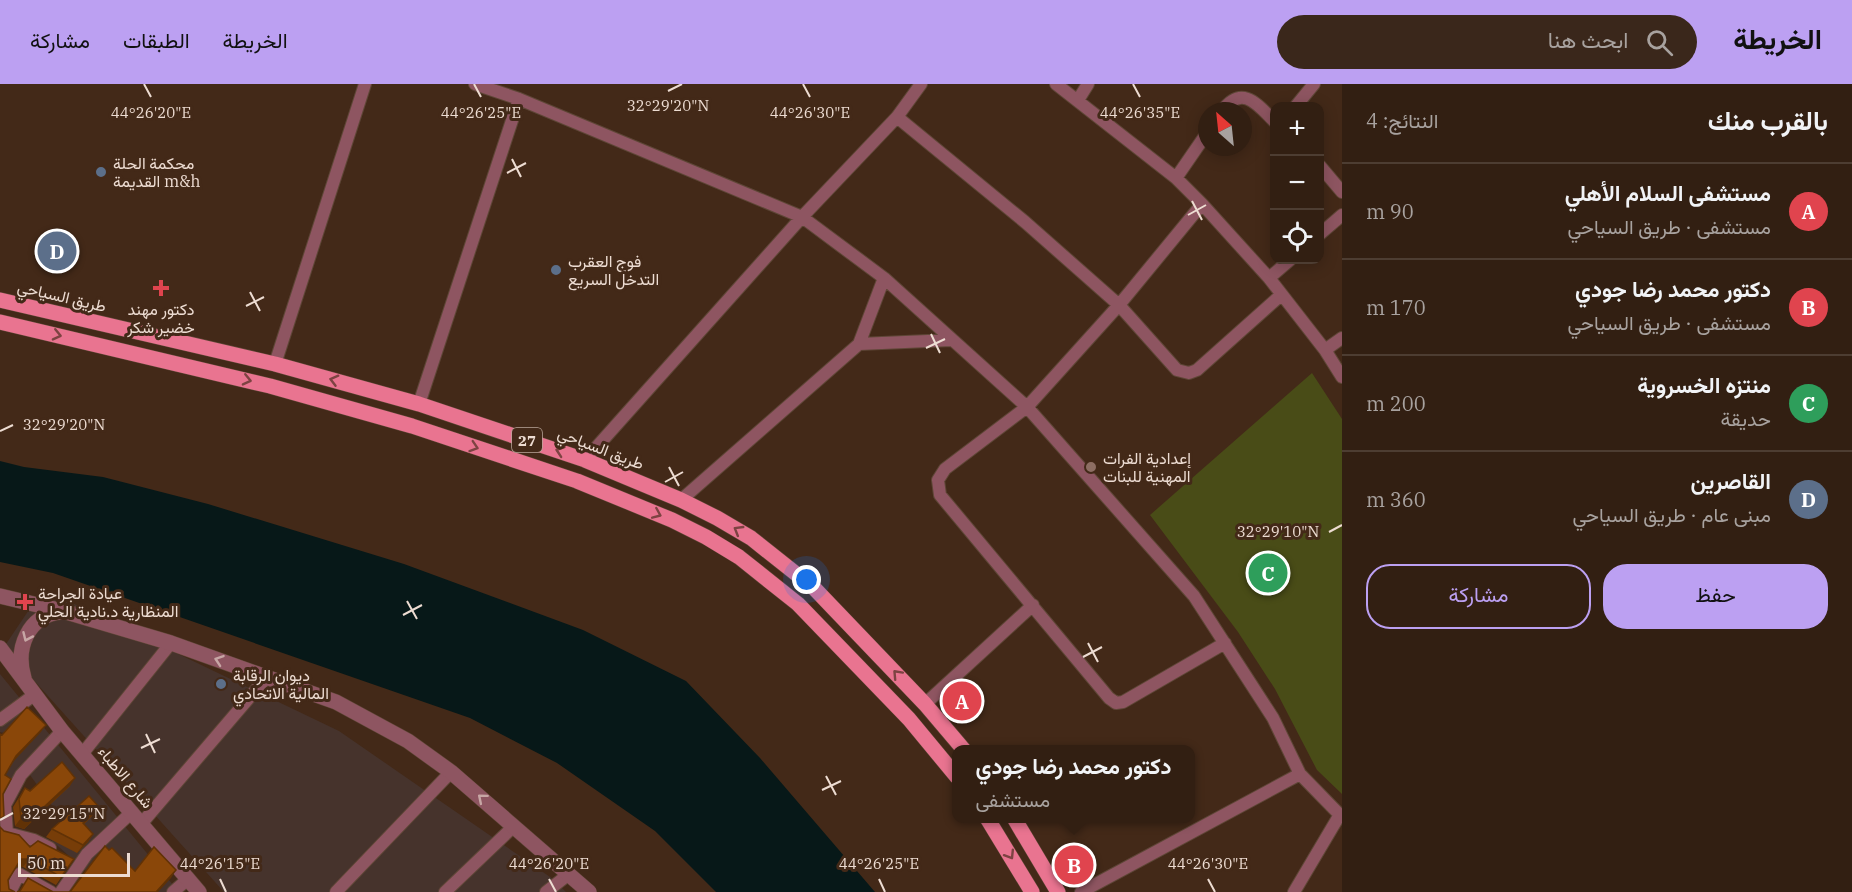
<!DOCTYPE html>
<html lang="ar">
<head>
<meta charset="utf-8">
<style>
  body { margin:0; font-family:"IBM Plex Serif",Vazirmatn,serif; background:#3a271b; color:#f1f3f6; direction:rtl }
  .controls { position:absolute; right:18px; top:18px; display:grid; overflow:hidden; border-radius:12px; box-shadow:0 3px 15px #0003 }
  .controls button { width:54px; height:54px; display:grid; place-items:center; padding:0; border:0; border-bottom:2px solid #4d3d32; background:#321f12; color:#f1f3f6; font:30px sans-serif }
  .compass { position:absolute; left:1198px; top:18px; width:54px; height:54px; border-radius:50%; background:#321f12; box-shadow:0 3px 15px #0003; rotate:333deg }
  .scale { position:absolute; left:18px; bottom:15px; width:112px; box-sizing:border-box; padding-left:6px; border:3px solid #eddcd2; border-top:0; font-size:16px; line-height:21px; white-space:nowrap; color:#eddcd2; -webkit-text-stroke:4px #432918; paint-order:stroke }
  .you { position:absolute; left:807px; top:496px; width:21px; height:21px; margin:-15px; border:4px solid #fff; border-radius:50%; background:#1a73e8; box-shadow:0 0 0 9px #1a73e833 }
  .badge { display:grid; place-items:center; width:39px; height:39px; border-radius:50%; background:#bca0f2; color:#fff; font-size:20px; font-weight:700 }
  .pin { position:absolute; translate:-50% -50%; border:3px solid #fff; box-shadow:0 2px 6px #0006 }
  .popup { position:absolute; left:952px; top:661px; width:243px; height:78px; box-sizing:border-box; display:grid; place-content:center; border-radius:12px; background:#321f12; filter:drop-shadow(0 2px 4px #0005); font-size:20px; white-space:nowrap; color:#a8a29f }
  .popup b { font-size:22px; color:#f1f3f6 }
  .popup::after { content:''; position:absolute; left:50%; top:100%; margin-left:-12px; border:12px solid transparent; border-top-color:#321f12 }
  .list { margin:0; padding:0; list-style:none }
  h2 { display:flex; justify-content:space-between; align-items:center; height:78px; margin:0; padding:0 24px; font-size:26px }
  h2 small { font-size:20px; font-weight:400; color:#a8a29f }
  .list li { display:grid; grid-template-columns:39px 1fr auto; gap:18px; align-items:center; box-sizing:border-box; height:96px; padding:0 24px; border-top:2px solid #4d3d32 }
  .list b { display:block; font-size:22px; white-space:nowrap }
  .list p { margin:0; font-size:20px; white-space:nowrap; color:#a8a29f }
  .list em { font-size:20px; font-style:normal; color:#a8a29f }
  .actions { display:flex; gap:12px; padding:18px 24px }
  .actions a { flex:1; padding:14px 0; border:2px solid #bca0f2; border-radius:24px; text-align:center; font-size:21px; color:#bca0f2 }
  .actions .main { background:#bca0f2; color:#111 }
  .icon { flex:none; width:33px; height:33px; fill:none; stroke:currentColor; stroke-width:2; stroke-linecap:round; stroke-linejoin:round }
  .map { position:relative; flex:none; width:1342px; height:808px; overflow:hidden; direction:ltr }
  header { display:flex; align-items:center; gap:36px; box-sizing:border-box; height:84px; padding:0 30px; background:#bca0f2; color:#111 }
  header strong { font-size:28px }
  nav { display:flex; gap:33px; margin-inline-start:auto; font-size:21px }
  .search { width:420px; height:54px; background:#3a271b; display:flex; align-items:center; gap:15px; box-sizing:border-box; padding:0 21px; border-radius:33px; color:#a8a29f; font-size:22px }
  main { display:flex }
  aside { flex:1; background:#321f12 }
  .map>svg:first-child { display:block }
  .commercial { fill:#46332c }
  .green { fill:#494c17 }
  .water { fill:#071818 }
  .lines { fill:none; stroke-linecap:round; stroke-linejoin:round }
  .minor-casing { stroke:#5e4636; stroke-width:14 }
  .tertiary-casing { stroke:#5e4636; stroke-width:16 }
  .primary-casing { stroke:#5e4636; stroke-width:16 }
  .minor { stroke:#8e5561; stroke-width:12 }
  .tertiary { stroke:#8e5561; stroke-width:15 }
  .primary { stroke:#e97490; stroke-width:15 }
  .wall { fill:#773d08 }
  .shaded-wall { fill:#613206 }
  .building { fill:#8a4709; stroke:#613206; stroke-width:1.5 }
  .oneway { stroke:#7d4342 }
  .oneway2 { stroke:#c7a6a5 }
  .ticks { fill:none; stroke:#eddcd2; stroke-width:2 }
  .service-dot { fill:#5c6f8a; stroke:#432918; stroke-width:2 }
  .health-dot { fill:#e0444e; stroke:#432918; stroke-width:2 }
  .education-dot { fill:#8d6e63; stroke:#432918; stroke-width:2 }
  .labels { text-anchor:middle; dominant-baseline:central; stroke-width:6; stroke-linejoin:round; paint-order:stroke }
  .shield { fill:#432918; stroke:#baa69a; stroke-width:1.5 }
  .shield-label { font-size:15px; font-weight:bold; fill:#eddcd2 }
  .poi-label { font-size:16px; fill:#eddcd2; stroke:#432918; text-anchor:start }
  .street-label { font-size:16px; fill:#eddcd2; stroke:#432918 }
  .ticks-label { font-size:15px; text-anchor:middle; fill:#eddcd2; stroke:#432918; stroke-width:6; stroke-linejoin:round; paint-order:stroke }
</style>
</head>
<body>
<header>
<strong>الخريطة</strong>
<div class="search"><svg class="icon" aria-label="search" viewBox="0 0 24 24"><circle cx="10" cy="10" r="6"/><path d="M15 15l6 6"/></svg>ابحث هنا</div>
<nav><a>الخريطة</a><a>الطبقات</a><a>مشاركة</a></nav>
</header>
<main>
<aside>
<h2>بالقرب منك<small>النتائج: 4</small></h2>
<ul class="list">
<li><span class="badge" style="background:#e0444e">A</span><div><b>مستشفى السلام الأهلي</b><p>مستشفى · طريق السياحي</p></div><em>90 m</em></li>
<li><span class="badge" style="background:#e0444e">B</span><div><b>دكتور محمد رضا جودي</b><p>مستشفى · طريق السياحي</p></div><em>170 m</em></li>
<li><span class="badge" style="background:#2e9e5b">C</span><div><b>منتزه الخسروية</b><p>حديقة</p></div><em>200 m</em></li>
<li><span class="badge" style="background:#5c6f8a">D</span><div><b>القاصرين</b><p>مبنى عام · طريق السياحي</p></div><em>360 m</em></li>
</ul>
<div class="actions"><a class="main">حفظ</a><a>مشاركة</a></div>
</aside>
<div class="map">
<svg width="1342" height="808" viewBox="0 0 1342 808">
  <rect width="100%" height="100%" fill="#432918"/>
  <path class="commercial" d="M43 505 339 647 553 795 566 808H224L4 563Z
    M0 590 164 790 179 808H71L89 790 49 754 70 736 53 723 30 691 13 707 0 700 4 649 0 648Z"/>
  <path class="green" d="M1312 289 1342 335V710L1317 686 1275 605 1238 548 1150 431Z"/>
  <path class="water" d="M0 377 24 383 103 393 208 420 404 480 583 546 686 597 760 674 875 808H716L655 747 557 679 470 634 53 489 0 478Z"/>
  <g class="lines">
    <g class="minor-casing">
      <path id="minor" d="M475 0 519 15 802 133 884 194 1027 323 1194 512 1273 634 1300 690 1342 733
        M1056 0 1176 94 1202 120 1269 194 1325 266 1342 293
        M1078 16 1088 0
        M1296 22 1314 0
        M1222 27C1242 0 1257 20 1274 37
        M897 33 1025 138 1119 221 1177 286 1189 289 1197 286 1281 211
        M1320 82 1342 108
        M1176 94 1207 49
        M1202 120 1119 221 1027 323 945 385 938 396 940 411 1109 614 1116 619 1123 618 1225 559
        M1320 150 1342 131
        M1269 194 1290 176
        M859 260 951 256
        M1325 266 1342 254
        M275 280 365 0
        M419 320 519 15
        M585 376 802 133 897 33 921 0
        M681 416 859 260 884 194
        M925 620 1033 521
        M0 636 34 611
        M83 669 171 559
        M142 739 267 593
        M7 749 5 721 21 691 62 647
        M7 749 34 756 50 764
        M10 808 19 790 51 808
        M61 808 87 770 132 728
        M173 808 188 795
        M336 808 451 688
        M445 808 514 742
        M546 808 569 790
        M1081 808 1300 690
        M1294 808 1339 732"/>
    </g>
    <g class="tertiary-casing">
      <path id="tertiary" d="M0 512 63 527 171 559 336 618 408 657 451 688 589 808
        M0 564 62 647 199 808
        M24 594C15 564 28 532 60 528"/>
    </g>
    <g class="primary-casing">
      <path id="primary" d="M0 216 275 280 419 320 585 376 681 416 717 434 751 454 814 504 925 620 964 666
        M0 238 270 302 412 342 577 397 672 436 706 453 739 473 798 520 909 635 957 693
        M987 734 1032 808
        M1014 734 1058 808"/>
    </g>
    <use href="#minor" class="minor"/>
    <use href="#tertiary" class="tertiary"/>
    <use href="#primary" class="primary"/>
  </g>
  <path class="wall" d="M70 702 24 745 15 742 13 723 25 704 30 707Z
    M99 723 93 731 84 740 93 750 88 758 77 769 46 753 52 745Z
    M4 747 30 763 74 775 56 801 23 783H16L8 796 9 805 0 808Z"/>
  <path class="shaded-wall" d="M46 641 40 649 11 680 16 672Z
    M75 694 70 702 24 745 15 742 21 734Z
    M99 723 93 731 77 747 83 739Z
    M93 750 88 758 77 769 83 761Z
    M21 775H29L23 783H15Z
    M176 786 171 794 158 808H156Z"/>
  <path class="building" d="M27 623 46 641 16 672 5 691 11 695 3 710 4 732 0 735V650L2 651Z
    M62 678 75 694 30 736 21 734 19 715 25 704 30 707Z
    M89 712 99 723 83 739 93 750 83 761 52 745Z
    M0 743 4 747 19 751 30 763 38 757 74 775 61 793 29 775H21L8 796 9 805 15 808H0Z
    M105 762 109 766 112 764 135 787 154 763 176 786 156 808H17L20 807 28 794 53 808H70Z"/>
  <defs><path id="oneway-chevron" d="M-2-3.5L2.5 0L-2 3.5" fill="none" stroke-width="1.6" stroke-linecap="round" stroke-linejoin="round" transform="scale(1.5)"/></defs>
  <g class="oneway">
    <use href="#oneway-chevron" transform="translate(57 251) rotate(13)"/>
    <use href="#oneway-chevron" transform="translate(247 296) rotate(13)"/>
    <use href="#oneway-chevron" transform="translate(334 296) rotate(-165)"/>
    <use href="#oneway-chevron" transform="translate(474 363) rotate(18)"/>
    <use href="#oneway-chevron" transform="translate(560 367) rotate(-161)"/>
    <use href="#oneway-chevron" transform="translate(657 430) rotate(23)"/>
    <use href="#oneway-chevron" transform="translate(738 446) rotate(-149)"/>
    <use href="#oneway-chevron" transform="translate(897 590) rotate(-133)"/>
    <use href="#oneway-chevron" transform="translate(1010 771) rotate(58)"/>
  </g>
  <g class="oneway2">
    <use href="#oneway-chevron" transform="translate(27 553) rotate(114)"/>
    <use href="#oneway-chevron" transform="translate(219 576) rotate(-161)"/>
    <use href="#oneway-chevron" transform="translate(482 714) rotate(-140)"/>
  </g>
  <path class="ticks" d="M144 0 151 13M474 0 481 13M803 0 810 13M1133 0 1140 13M668 7 682 0M512 75 521 93M507 89 526 79M1192 117 1202 136M1188 131 1206 121M250 208 260 227M246 222 264 213M931 250 940 269M926 264 945 255M0 347 13 341M669 383 679 402M665 398 683 388M1329 448 1342 441M407 517 417 535M403 531 422 521M1088 559 1098 578M1083 573 1102 563M146 650 155 669M141 664 160 655M826 692 836 711M822 706 841 697M0 736 13 729M220 795 226 808M549 795 556 808M879 795 885 808M1208 795 1215 808"/>
  <g class="service-dot">
    <circle cx="101" cy="88" r="6"/>
    <circle cx="556" cy="186" r="6"/>
    <circle cx="221" cy="600" r="6"/>
  </g>
  <g class="health-dot">
    <path d="M158 195h6v6h6v6h-6v6h-6v-6h-6v-6h6z"/>
    <path d="M22 509h6v6h6v6h-6v6h-6v-6h-6v-6h6z"/>
  </g>
  <circle class="education-dot" cx="1091" cy="383" r="6"/>
  <g class="labels">
    <rect class="shield" x="512" y="344" width="30" height="24" rx="4.5"/>
    <g class="shield-label">
      <text x="527" y="356">27</text>
    </g>
    <g class="poi-label">
      <text x="113" y="79">محكمة الحلة<tspan x="113" dy="18">القديمة m&amp;h</tspan></text>
      <text x="568" y="177">فوج العقرب<tspan x="568" dy="18">التدخل السريع</tspan></text>
      <text x="161" y="225" text-anchor="middle">دكتور مهند<tspan x="161" dy="18">خضير شكر</tspan></text>
      <text x="1103" y="374">إعدادية الفرات<tspan x="1103" dy="18">المهنية للبنات</tspan></text>
      <text x="38" y="509">عيادة الجراحة<tspan x="38" dy="18">المنظارية د.نادية الحلي</tspan></text>
      <text x="233" y="591">ديوان الرقابة<tspan x="233" dy="18">المالية الاتحادي</tspan></text>
    </g>
    <g class="street-label">
      <text transform="translate(62 212) rotate(13)">طريق السياحي</text>
      <text transform="translate(601 364) rotate(21)">طريق السياحي</text>
      <text transform="translate(126 693) rotate(50)">شارع الاطباء</text>
    </g>
  </g>
  <g class="ticks-label">
    <text x="668" y="27">32°29'20"N</text>
    <text x="151" y="34">44°26'20"E</text>
    <text x="481" y="34">44°26'25"E</text>
    <text x="810" y="34">44°26'30"E</text>
    <text x="1140" y="34">44°26'35"E</text>
    <text x="64" y="346">32°29'20"N</text>
    <text x="1278" y="453">32°29'10"N</text>
    <text x="64" y="735">32°29'15"N</text>
    <text x="220" y="785">44°26'15"E</text>
    <text x="549" y="785">44°26'20"E</text>
    <text x="879" y="785">44°26'25"E</text>
    <text x="1208" y="785">44°26'30"E</text>
  </g>
</svg>
<div class="controls">
<button>+</button>
<button>−</button>
<button><svg class="icon" aria-label="locate" viewBox="0 0 24 24"><circle cx="12" cy="12" r="6"/><path d="M12 2v4M12 18v4M2 12h4M18 12h4"/></svg></button>
</div>
<svg class="compass" viewBox="-18 -18 36 36"><path d="M0-13l5 13h-10z" fill="#e53935"/><path d="M0 13l5-13h-10z" fill="#a8a29f"/></svg>
<div class="scale">50 m</div>
<div class="you"></div>
<div class="pin badge" style="left:962px;top:617px;background:#e0444e">A</div>
<div class="pin badge" style="left:1074px;top:781px;background:#e0444e">B</div>
<div class="popup"><b>دكتور محمد رضا جودي</b>مستشفى</div>
<div class="pin badge" style="left:1268px;top:489px;background:#2e9e5b">C</div>
<div class="pin badge" style="left:57px;top:167px;background:#5c6f8a">D</div>
</div>
</main>
</body>
</html>
